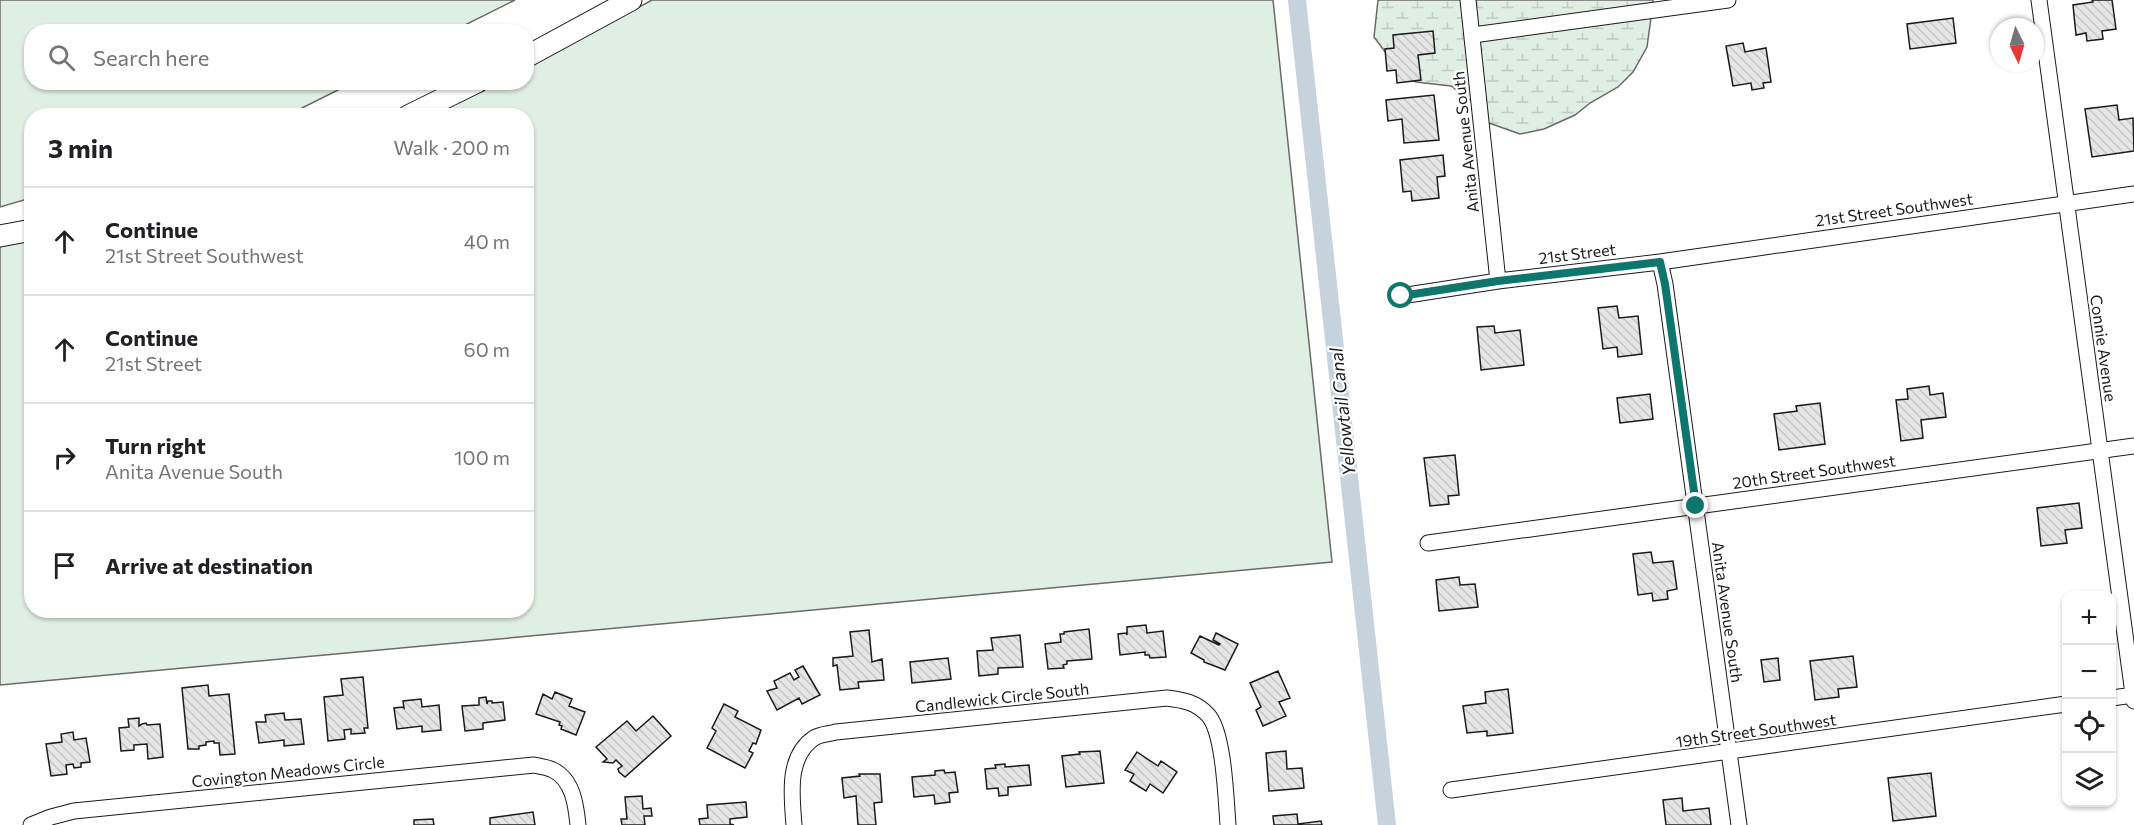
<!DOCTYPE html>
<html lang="en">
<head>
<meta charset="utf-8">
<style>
  body { margin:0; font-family:Commissioner,sans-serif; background:#f2f2f2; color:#202124 }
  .controls { position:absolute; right:18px; bottom:18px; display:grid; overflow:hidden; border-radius:12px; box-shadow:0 2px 4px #0004 }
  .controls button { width:54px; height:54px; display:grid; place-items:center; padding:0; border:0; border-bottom:2px solid #e0e0e0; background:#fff; color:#202124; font:30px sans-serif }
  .compass { position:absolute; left:1990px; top:18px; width:54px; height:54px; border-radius:50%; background:#fff; box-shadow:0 2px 4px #0004; rotate:175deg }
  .stop { position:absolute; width:18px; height:18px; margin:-14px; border:4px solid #0f766e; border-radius:50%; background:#fff }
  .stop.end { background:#0f766e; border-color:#fff; box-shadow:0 2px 6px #0008 }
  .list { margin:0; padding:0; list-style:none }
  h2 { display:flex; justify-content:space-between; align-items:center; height:78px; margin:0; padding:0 24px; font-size:26px }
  h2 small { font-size:20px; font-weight:400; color:#757577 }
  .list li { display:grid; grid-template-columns:39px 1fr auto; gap:18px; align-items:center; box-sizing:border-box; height:108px; padding:0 24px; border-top:2px solid #e0e0e0 }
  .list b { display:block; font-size:22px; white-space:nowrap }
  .list p { margin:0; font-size:20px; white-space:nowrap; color:#757577 }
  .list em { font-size:20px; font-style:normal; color:#757577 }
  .icon { flex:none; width:33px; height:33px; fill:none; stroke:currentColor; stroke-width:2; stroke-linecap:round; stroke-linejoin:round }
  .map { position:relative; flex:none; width:2134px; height:825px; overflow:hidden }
  .search { position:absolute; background:#fff; box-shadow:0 2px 4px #0004; left:24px; top:24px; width:510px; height:66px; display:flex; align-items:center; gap:15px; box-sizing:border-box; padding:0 21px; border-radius:24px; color:#757577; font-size:22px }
  .panel { position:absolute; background:#fff; box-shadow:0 2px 4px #0004; left:24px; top:108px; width:510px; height:510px; border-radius:24px }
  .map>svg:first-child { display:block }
  .green { fill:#e0efe3; stroke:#6a6a6a; stroke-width:1.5 }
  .wetland { fill:url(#wetland-marsh); stroke:#6a6a6a; stroke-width:1.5 }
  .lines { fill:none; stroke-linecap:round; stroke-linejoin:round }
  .canal { stroke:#c6d2dc; stroke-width:18 }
  .building { fill:url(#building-back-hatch); stroke:#1a1a1a; stroke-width:1.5 }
  .street-casing { stroke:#1a1a1a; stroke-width:17 }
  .secondary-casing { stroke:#1a1a1a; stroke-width:23 }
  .street { stroke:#fff; stroke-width:15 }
  .secondary { stroke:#fff; stroke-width:21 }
  .route { stroke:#0f766e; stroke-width:8 }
  .labels { text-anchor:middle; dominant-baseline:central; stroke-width:4.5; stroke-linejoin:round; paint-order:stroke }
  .street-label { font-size:16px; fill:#1a1a1a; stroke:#fff }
  .water-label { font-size:18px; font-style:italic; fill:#1a1a1a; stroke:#fff }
</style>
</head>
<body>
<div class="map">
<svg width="2134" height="825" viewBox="0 0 2134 825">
  <defs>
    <pattern id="wetland-marsh" width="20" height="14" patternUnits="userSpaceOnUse" patternTransform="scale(1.5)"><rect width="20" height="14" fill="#e0efe3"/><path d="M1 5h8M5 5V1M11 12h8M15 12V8" fill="none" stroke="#c0ccc2"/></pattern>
    <pattern id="building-back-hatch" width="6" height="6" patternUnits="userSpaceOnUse" patternTransform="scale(1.5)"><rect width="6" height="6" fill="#e6e6e6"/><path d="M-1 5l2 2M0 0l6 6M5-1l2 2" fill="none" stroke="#c5c5c5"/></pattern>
  </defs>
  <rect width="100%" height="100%" fill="#fff"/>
  <path class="green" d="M0 0H515L453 31 32 32V82L352 83 288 115 32 116 31 198 0 207Z
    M652 0H1273L1332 562 0 685V246L31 240 32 610H526V116L432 115 499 83 526 82 527 68Z"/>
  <path class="wetland" d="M1378 0H1653V3L1647 47 1633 72 1618 87 1590 103 1575 115 1544 129 1520 134 1489 123 1474 103 1451 86 1416 82 1404 77 1374 37Z"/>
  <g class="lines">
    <path class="canal" d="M1297 0 1387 825"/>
  </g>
  <path class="building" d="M2092 0H2112L2116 29 2102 31 2103 39 2087 41 2086 33 2076 35 2073 5 2093 2Z
    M1953 18 1956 43 1910 49 1907 24Z
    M1433 31 1435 53 1418 55 1421 80 1397 83 1396 70 1387 71 1385 49 1394 48 1393 35Z
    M1743 43 1745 52 1766 48 1771 82 1763 83 1764 88 1752 90 1751 83 1733 86 1726 46Z
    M1434 95 1439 140 1404 143 1402 119 1388 121 1386 100Z
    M2117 105 2119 120 2133 118 2134 151 2092 157 2085 109Z
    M1443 155 1445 176 1437 177 1439 198 1412 201 1411 191 1403 192 1400 160Z
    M1617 306 1619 318 1638 316 1642 354 1618 357 1617 347 1603 349 1598 308Z
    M1494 326 1495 333 1520 330 1524 365 1481 370 1477 327Z
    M1929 386 1930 395 1943 393 1946 417 1921 420 1923 438 1901 441 1896 400 1908 399 1907 389Z
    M1650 394 1653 419 1620 423 1617 398Z
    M1820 403 1825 444 1779 450 1774 414 1797 411 1796 406Z
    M1455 455 1459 495 1448 496 1449 504 1430 506 1424 458Z
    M2079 503 2082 528 2065 530 2067 543 2041 546 2037 508Z
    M1651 552 1653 563 1673 561 1677 589 1667 591 1668 599 1653 601 1652 593 1638 595 1633 554Z
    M1459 577 1460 585 1475 584 1478 607 1439 611 1436 580Z
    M1146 625 1147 633 1163 631 1166 657 1150 658 1149 655H1145V652L1120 655 1118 634 1126 633 1127 635V627Z
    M1089 629 1092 659 1067 661V664L1063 665 1064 668 1048 669 1045 644 1061 642 1060 634H1064V632Z
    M869 630 872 662 882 659 884 680 858 682 859 688 840 690 837 665 833 666V658L853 656 850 632Z
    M1216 633 1238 644 1225 670 1204 662V660L1191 653 1200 636 1219 645 1220 644 1213 640Z
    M1020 635 1023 667 998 668V674L979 676 977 651 993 650 991 638Z
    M1853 656 1857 687 1838 689 1839 697 1815 700 1810 661Z
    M948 658 951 679 912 683 910 662Z
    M1778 658 1780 680 1764 682 1761 660Z
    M803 666 820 695 802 704 799 698 777 710 767 691 777 688 774 681 790 673 794 680 799 677 795 670Z
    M1278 671 1290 698 1279 702 1286 716 1263 726 1256 710 1261 707 1250 683Z
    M363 677 368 728H364L365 733 351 734V729L344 730 345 739 328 741 324 697 343 695 341 679Z
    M208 685 209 696 229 694 235 754 220 755 219 743H214V741L206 742V745L199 746V749H188L182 688Z
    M1508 689 1513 733 1487 736V731L1467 733 1463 706 1486 703 1485 692Z
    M555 692 572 699 569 706 585 712 576 735 561 729 562 726 559 725 560 722 536 714 543 694 552 699Z
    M486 697 487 704 488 701H492V703L503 702 505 720 483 723V729L465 731 462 706 479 705V698Z
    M421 699 422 707 439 705 441 730 422 732V726L397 729 394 708 403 707 404 708 403 701Z
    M724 704 738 711 735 717 761 730 756 744 753 743 749 751 753 753 745 768 707 748 716 731 712 728Z
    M284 713 285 720 301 719 304 744 284 746V740L259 743 256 722H266L265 715Z
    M653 716 671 736 625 777 619 772 618 769 622 766 616 760 613 763 603 762 607 759 596 747 627 721 636 731Z
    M139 718V726L142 724 146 723 147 725 160 724 163 757 148 759 147 744 134 745V750L121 751 119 728 129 727 128 719Z
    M73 732 74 740 86 738 90 762 81 763V767L74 768 73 764 66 765 67 774 51 776 46 744 62 742 61 734Z
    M1100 751 1104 783 1066 787 1062 756 1080 754 1079 752Z
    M1286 751 1287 769 1302 768 1304 788 1269 791 1266 753Z
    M1137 752 1158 766 1161 761 1177 772 1163 793 1150 784 1146 791 1130 781 1134 774 1125 770Z
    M1005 764V767L1029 765 1031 785 1008 787V795L999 796 998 788 987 789 985 769 996 768 995 765Z
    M944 770 945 773 955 772 958 792 949 793 950 802 935 804 934 795 914 797 912 777 935 775V771Z
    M1931 773 1936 816 1893 821 1888 778Z
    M859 774H880L882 802 874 803 876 825H858L856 796 844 798 842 778 860 776Z
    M642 796 643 809 651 808 652 816H644L645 825H622L621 819H627L625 797Z
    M1682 798 1683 811 1709 808 1711 825H1666L1663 800Z
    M746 802 747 817 730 819V824L734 825H700L699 819 708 818 707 805Z
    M533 812 535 825H490V818Z
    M1297 814 1298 824 1321 821 1322 825H1274L1273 816Z
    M433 819 434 825H414V820Z"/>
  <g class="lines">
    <g class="street-casing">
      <path id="street" d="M1468 0 1498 281
        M2039 0 2134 701
        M1473 35 1728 0
        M1660 262 1665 284 1739 825
        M1401 296 1498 281 1660 262 2134 194
        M1428 543 2134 446
        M2112 698 2134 695
        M1451 790 2066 704
        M31 825 51 817 74 811 534 765C539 766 547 767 553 770 573 780 576 805 578 825
        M794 825C792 797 786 757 814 738 820 734 829 734 836 732L1167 698C1183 700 1196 702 1208 715 1224 732 1226 800 1228 825"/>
    </g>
    <g class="secondary-casing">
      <path id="secondary" d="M526 57 631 0
        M408 116 477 82
        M0 236 32 230"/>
    </g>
    <use href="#street" class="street"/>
    <use href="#secondary" class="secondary"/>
  </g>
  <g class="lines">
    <path class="route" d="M1401 296 1498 281 1660 262 1665 284 1696 506"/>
  </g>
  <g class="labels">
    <g class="street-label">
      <text transform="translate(1465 142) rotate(-96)">Anita Avenue South</text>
      <text transform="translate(1894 209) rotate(-8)">21st Street Southwest</text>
      <text transform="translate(1577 253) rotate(-7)">21st Street</text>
      <text transform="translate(2104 348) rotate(82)">Connie Avenue</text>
      <text transform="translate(1814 471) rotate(-8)">20th Street Southwest</text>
      <text transform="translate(1728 612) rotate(82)">Anita Avenue South</text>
      <text transform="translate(1002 697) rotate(-6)">Candlewick Circle South</text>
      <text transform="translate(1756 730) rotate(-8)">19th Street Southwest</text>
      <text transform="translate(288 771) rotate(-6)">Covington Meadows Circle</text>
    </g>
    <g class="water-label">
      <text transform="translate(1342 412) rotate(-96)">Yellowtail Canal</text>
    </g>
  </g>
</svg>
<div class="controls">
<button>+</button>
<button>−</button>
<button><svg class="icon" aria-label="locate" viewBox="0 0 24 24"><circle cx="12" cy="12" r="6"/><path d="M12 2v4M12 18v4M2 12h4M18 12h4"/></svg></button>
<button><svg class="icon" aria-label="layers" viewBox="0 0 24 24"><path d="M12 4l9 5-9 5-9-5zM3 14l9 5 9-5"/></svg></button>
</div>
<svg class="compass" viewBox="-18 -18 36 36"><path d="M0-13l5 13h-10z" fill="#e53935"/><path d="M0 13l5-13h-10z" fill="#757577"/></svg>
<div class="stop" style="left:1401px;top:296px"></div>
<div class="stop end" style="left:1696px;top:506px"></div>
<div class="search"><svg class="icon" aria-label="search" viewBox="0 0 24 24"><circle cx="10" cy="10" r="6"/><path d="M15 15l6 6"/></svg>Search here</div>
<section class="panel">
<h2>3 min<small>Walk · 200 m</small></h2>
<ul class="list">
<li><svg class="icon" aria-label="ahead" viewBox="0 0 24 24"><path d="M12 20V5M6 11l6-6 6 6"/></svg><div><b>Continue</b><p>21st Street Southwest</p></div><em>40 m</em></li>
<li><svg class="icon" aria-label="ahead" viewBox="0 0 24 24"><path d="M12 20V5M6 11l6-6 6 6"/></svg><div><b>Continue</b><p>21st Street</p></div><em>60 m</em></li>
<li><svg class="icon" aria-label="right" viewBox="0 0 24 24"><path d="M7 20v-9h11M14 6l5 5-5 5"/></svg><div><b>Turn right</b><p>Anita Avenue South</p></div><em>100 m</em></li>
<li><svg class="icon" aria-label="arrive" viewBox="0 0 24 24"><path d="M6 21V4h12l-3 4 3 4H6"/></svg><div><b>Arrive at destination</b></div></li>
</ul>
</section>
</div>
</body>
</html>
